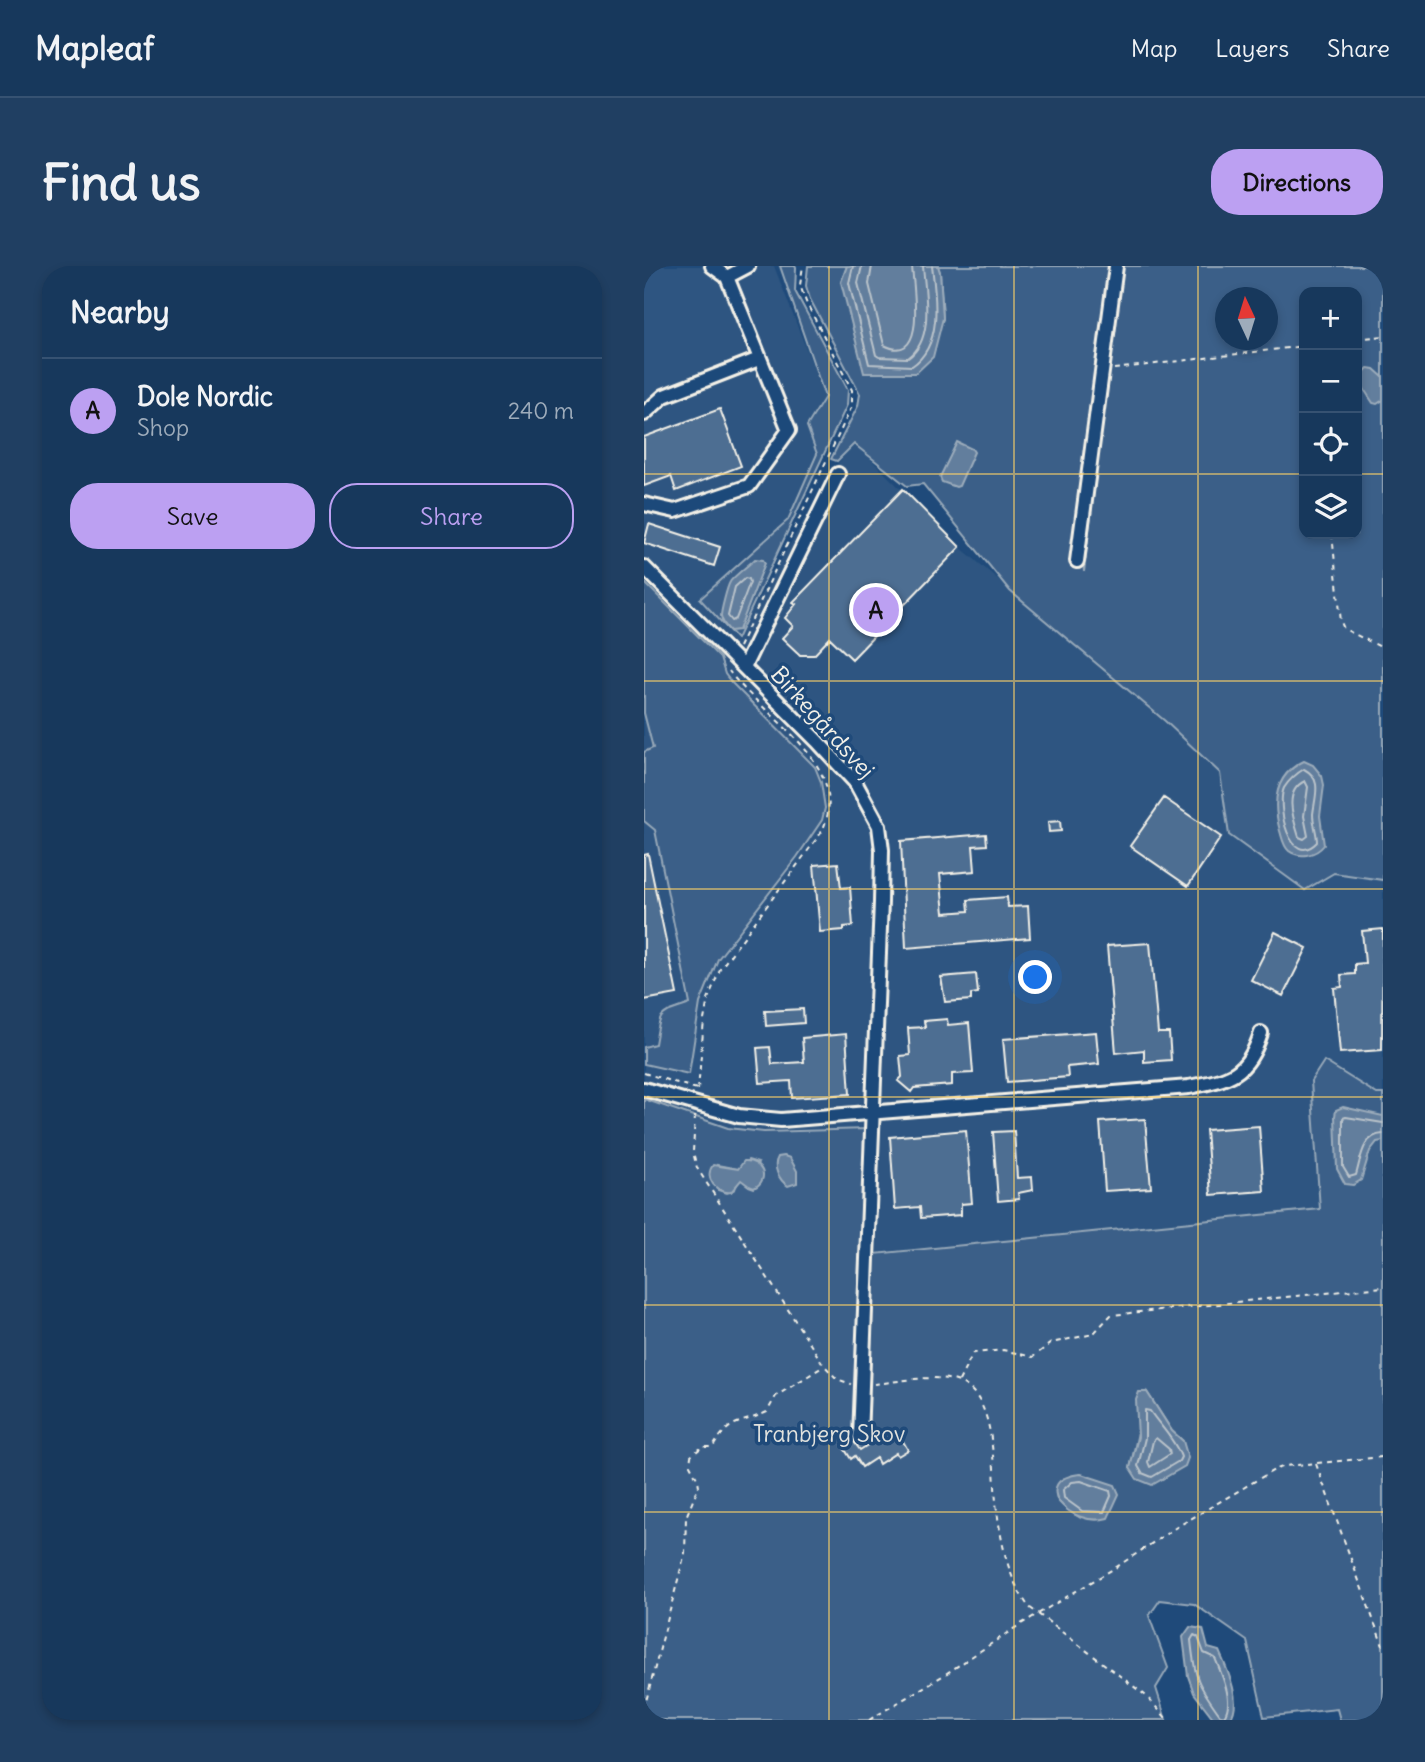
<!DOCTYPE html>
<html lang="en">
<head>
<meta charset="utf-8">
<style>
  body { margin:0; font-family:Delius,sans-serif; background:#203f62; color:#f1f3f6 }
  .controls { position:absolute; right:21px; top:21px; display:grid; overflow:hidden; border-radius:14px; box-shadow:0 4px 10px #0003 }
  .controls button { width:63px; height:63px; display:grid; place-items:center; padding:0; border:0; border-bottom:2px solid #365272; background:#17385c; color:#f1f3f6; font:35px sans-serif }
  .compass { position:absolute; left:571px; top:21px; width:63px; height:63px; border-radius:50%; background:#17385c; box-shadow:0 4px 10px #0003; rotate:356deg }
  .you { position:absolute; left:392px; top:712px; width:24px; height:24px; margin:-18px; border:5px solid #fff; border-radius:50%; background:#1a73e8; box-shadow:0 0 0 10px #1a73e833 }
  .badge { display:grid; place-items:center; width:46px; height:46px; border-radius:50%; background:#bca0f2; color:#111; font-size:23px; font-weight:700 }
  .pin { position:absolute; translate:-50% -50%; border:4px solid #fff; box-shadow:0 2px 7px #0006 }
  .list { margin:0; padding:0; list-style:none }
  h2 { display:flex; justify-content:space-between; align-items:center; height:91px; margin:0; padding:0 28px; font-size:30px }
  h2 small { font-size:23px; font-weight:400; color:#9eacbb }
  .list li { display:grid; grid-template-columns:46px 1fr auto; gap:21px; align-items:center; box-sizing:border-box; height:105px; padding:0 28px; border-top:2px solid #365272 }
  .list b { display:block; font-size:26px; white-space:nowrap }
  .list p { margin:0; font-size:23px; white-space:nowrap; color:#9eacbb }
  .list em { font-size:23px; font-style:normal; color:#9eacbb }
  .actions { display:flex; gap:14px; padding:21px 28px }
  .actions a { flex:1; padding:16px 0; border:2px solid #bca0f2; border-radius:28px; text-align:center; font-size:24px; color:#bca0f2 }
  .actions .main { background:#bca0f2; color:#111 }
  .icon { flex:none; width:38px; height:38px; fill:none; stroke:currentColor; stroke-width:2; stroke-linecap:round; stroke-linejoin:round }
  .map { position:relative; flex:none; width:739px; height:1454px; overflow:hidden; border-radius:28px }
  header { display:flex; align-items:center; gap:42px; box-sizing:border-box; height:98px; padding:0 35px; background:#17385c; border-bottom:2px solid #365272 }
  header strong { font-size:33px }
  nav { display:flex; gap:38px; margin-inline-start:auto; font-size:24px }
  .intro { display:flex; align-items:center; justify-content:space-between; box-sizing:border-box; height:168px; padding:0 42px }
  h1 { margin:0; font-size:49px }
  .button { padding:18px 32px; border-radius:28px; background:#bca0f2; color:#111; font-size:24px; font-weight:700 }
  main { display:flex; gap:42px; padding:0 42px }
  aside { flex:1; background:#17385c; border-radius:28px; box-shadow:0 4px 10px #0003 }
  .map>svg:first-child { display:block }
  .built { fill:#2d5581 }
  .green { fill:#3a5f88; stroke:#97a8b8; stroke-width:2; fill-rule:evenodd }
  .water { fill:#627e9d; stroke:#9cacbb; stroke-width:2 }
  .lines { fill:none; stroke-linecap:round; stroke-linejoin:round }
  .shore { stroke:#bac3ca; stroke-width:2 }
  .building { fill:#4d6e92; stroke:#f4f1e8; stroke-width:2 }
  .minor-casing { stroke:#f4f1e8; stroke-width:18 }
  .path { stroke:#f4f1e8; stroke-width:2; stroke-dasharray:5 5; stroke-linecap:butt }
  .minor { stroke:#1f4a7a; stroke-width:12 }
  .grid { fill:none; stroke:#ffd166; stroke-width:2; stroke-opacity:0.55 }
  .labels { text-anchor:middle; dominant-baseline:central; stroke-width:7; stroke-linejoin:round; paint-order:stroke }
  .street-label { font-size:23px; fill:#f4f1e8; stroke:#1f4a7a }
  .park-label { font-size:23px; fill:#e1e2de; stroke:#1f4a7a }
</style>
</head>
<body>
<header>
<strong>Mapleaf</strong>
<nav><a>Map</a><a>Layers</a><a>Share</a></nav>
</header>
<div class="intro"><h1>Find us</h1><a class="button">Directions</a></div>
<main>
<aside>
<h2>Nearby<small></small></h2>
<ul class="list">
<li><span class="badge">A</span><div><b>Dole Nordic</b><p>Shop</p></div><em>240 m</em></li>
</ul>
<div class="actions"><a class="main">Save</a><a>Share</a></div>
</aside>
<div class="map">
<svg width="739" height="1454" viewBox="0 0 739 1454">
  <rect width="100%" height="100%" fill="#1f4a7a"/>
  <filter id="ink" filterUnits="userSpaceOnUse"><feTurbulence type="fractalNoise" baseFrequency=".0143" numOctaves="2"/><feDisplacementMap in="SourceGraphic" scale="14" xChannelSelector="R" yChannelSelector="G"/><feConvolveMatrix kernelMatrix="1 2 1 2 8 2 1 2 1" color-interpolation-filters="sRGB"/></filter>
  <g filter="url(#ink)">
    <path class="built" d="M0 0H130L181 131 163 160 173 188 144 254 56 333 92 372 188 205 210 177 316 281 521 455 576 507 585 569 690 607 739 614V828L667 814 676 942 230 988 222 864 120 866 84 862 0 833Z"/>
    <path class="green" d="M136 0H151L152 2 151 25 204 124 203 139 93 373 56 333 144 254 173 188 163 160 181 131Z
      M164 0H203L197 16 299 53 296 6 294 0H469L436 257 440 306 477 0H739V614L690 607 661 624 585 569 576 507 521 455 366 325 279 218 263 220 210 178 193 195 187 193 214 140 216 128 166 33 162 20ZM660 26H713V268H660ZM582 32H624V74H582Z
      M0 316 76 392 81 408 87 416 171 501 177 516 181 542 178 554 153 591 74 693 56 737 45 808 0 798V781L11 778C17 743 14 750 46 738L11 564 0 555V486L9 482 0 447Z
      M680 795 733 828H739V1454H696L693 1443 620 1451 603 1375 550 1338 516 1334 505 1350 524 1402 512 1422 522 1454H0V833L84 862 120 866 223 863 231 988 676 943 667 815ZM104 894 114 897 100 914H95L91 923 83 927 74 924 73 899 94 903ZM503 1126 528 1165 539 1175 541 1199 529 1206 486 1202ZM419 1213 435 1251C418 1240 403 1234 419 1213Z"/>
    <path class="water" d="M203 0H294L296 6 299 52 289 91 272 107H220L197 16Z
      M724 102 730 103 739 111V134L733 138 729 137 718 120 720 106Z
      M313 176 328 183 330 186 315 220 312 221 298 216 296 211Z
      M111 293 119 294 121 297 95 364 86 365C82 361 78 356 77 350 77 345 83 321 86 316 88 312 106 298 111 293Z
      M660 495 669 499 678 510 680 519 676 550 680 579C672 589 656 593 645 585 639 580 638 571 636 565 628 536 630 509 660 495Z
      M699 841 739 850V875L733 876 726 885 717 914 709 919 701 918 693 903 691 850 692 844Z
      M140 890 146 892 153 905V917L144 920C135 914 128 901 134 891Z
      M100 895C118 894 127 913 110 922L105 920 97 914 87 926C73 928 59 912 69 899L94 903Z
      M495 1126H503L528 1165 539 1175 544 1192 541 1200 508 1219 493 1213 486 1202 494 1171 492 1134Z
      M437 1208 471 1219 475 1228 464 1252C424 1263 384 1213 437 1208Z
      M546 1361 559 1363 564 1382 575 1385C583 1403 599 1436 586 1453H570L550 1427 544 1410 539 1371Z"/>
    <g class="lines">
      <path class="shore" d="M209 0 205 17 225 98 268 100C299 79 292 32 288 0
        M218 0 214 17 232 89 235 91 264 92C291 73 281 27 279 0
        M228 0 225 18 240 79C284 101 269 20 268 0
        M101 312 105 313 106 316 92 353 88 355 84 350 91 321Z
        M660 503C679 513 671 530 669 548 669 557 673 567 673 576 646 604 632 540 640 522 644 515 653 507 660 503Z
        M661 515 664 521 660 550 664 570 660 573 655 571C649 552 639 525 661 515Z
        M739 857 702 851 699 852V901L705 911 712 909C717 893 718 869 739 868
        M501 1144 506 1145C516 1160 531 1174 537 1191L535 1195 508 1211 498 1207 494 1200 501 1172Z
        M512 1172 525 1183 526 1188 506 1201 504 1196 509 1175Z
        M437 1215 466 1225 467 1230 460 1246 438 1245 420 1232 419 1224 428 1216Z
        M550 1369 554 1371 560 1387 571 1392C577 1407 591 1436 580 1450L576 1449C553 1417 551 1414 547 1374Z"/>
    </g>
    <path class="building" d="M76 143 97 200 32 225 27 210 0 220V171Z
      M259 223 316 281 208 393 186 372 170 389H156L138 372 149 360 141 352 152 338 149 336Z
      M5 258 76 281 70 300 0 277Z
      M520 532 577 571 544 620 486 580Z
      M416 555 417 565 405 566 404 556Z
      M342 568 343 579 329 580 331 605 296 608 300 647 325 645 324 634 363 631 364 641 384 640 386 672 262 682 257 575Z
      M4 588 33 728 0 734V589Z
      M194 597 197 622 206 621 209 660 200 661V664L176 666 170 599Z
      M739 663 738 784 696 787 690 722 698 721 697 709 711 708V698L721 697 718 665Z
      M631 666 663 682 639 730 607 714Z
      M506 677 514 767H525L527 794 500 796V784L472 787 463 680Z
      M332 708 334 727 327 728V734L301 736 297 711Z
      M159 743 160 757 122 760 121 745Z
      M303 753 304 759 325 757 329 807 308 808V819L270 822 267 826 254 815 258 811 256 790 266 789 264 762 281 761 280 755Z
      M452 766 455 798 423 801 424 811 363 816 359 773Z
      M202 768 206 828 148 832 147 815 116 817 113 782 126 781 128 798 160 796 158 772Z
      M501 853 507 922 461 925 456 856Z
      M615 860 620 925 567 929 562 864Z
      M322 864 328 937 317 938V949L277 952 276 941 251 943 246 871Z
      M370 865 373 912 388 911 389 924 374 927 375 933 354 935 349 866Z
      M253 1165 264 1184 254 1190 252 1187 235 1198 232 1192 218 1201 211 1190 207 1193 198 1179 208 1173 216 1184 239 1169 241 1173Z"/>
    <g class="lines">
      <g class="minor-casing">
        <path id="minor" d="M68 0 83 11
          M0 148 20 130 115 93
          M0 238 31 245 105 220 145 164 83 11 104 0
          M433 295 472 0
          M0 301 173 475 211 516 235 560 238 584 237 636 216 1171
          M100 401 194 208
          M0 823 95 850 137 854 545 821C586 813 604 809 617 767"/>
      </g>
      <path class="path" d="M713 73 739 70
        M470 103 660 80
        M688 268 697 356 700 363 739 382
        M95 381 208 140V124L162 36 156 19 159 0
        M0 807 53 823
        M54 824 60 754 64 733 76 703 177 567C212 499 118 451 85 405
        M51 850 49 886 53 902 179 1098 193 1113 207 1118
        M315 1115 329 1087 359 1084 389 1091 407 1077 449 1068 467 1049 739 1021
        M230 1118C253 1116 293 1107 315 1116 355 1132 348 1210 353 1245 358 1279 364 1313 385 1341L501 1429 524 1454
        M672 1198 739 1380
        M0 1443 41 1287 42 1251 55 1220 54 1214 46 1199 47 1190 58 1181H69C87 1151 96 1159 123 1146L132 1130 180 1100
        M225 1454 300 1409 377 1358 471 1302 531 1262 630 1204 641 1200 739 1191"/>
      <use href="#minor" class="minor"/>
    </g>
  </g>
  <path class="grid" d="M185 0V1454M370 0V1454M554 0V1454M0 208H660M713 208H739M0 415H739M0 623H739M0 831H739M0 1039H739M0 1246H739"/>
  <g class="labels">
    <g class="street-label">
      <text transform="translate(179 456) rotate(48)">Birkegårdsvej</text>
    </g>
    <g class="park-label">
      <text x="185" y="1167">Tranbjerg Skov</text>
    </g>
  </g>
</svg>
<div class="controls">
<button>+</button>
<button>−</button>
<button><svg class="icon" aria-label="locate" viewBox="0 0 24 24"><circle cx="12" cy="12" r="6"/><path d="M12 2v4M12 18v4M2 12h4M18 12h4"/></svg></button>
<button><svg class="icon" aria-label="layers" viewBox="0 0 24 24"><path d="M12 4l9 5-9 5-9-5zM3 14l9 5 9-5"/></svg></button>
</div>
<svg class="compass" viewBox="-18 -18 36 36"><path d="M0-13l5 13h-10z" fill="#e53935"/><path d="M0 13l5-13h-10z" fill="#9eacbb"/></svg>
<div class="you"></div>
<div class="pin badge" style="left:232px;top:344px">A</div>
</div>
</main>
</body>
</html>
